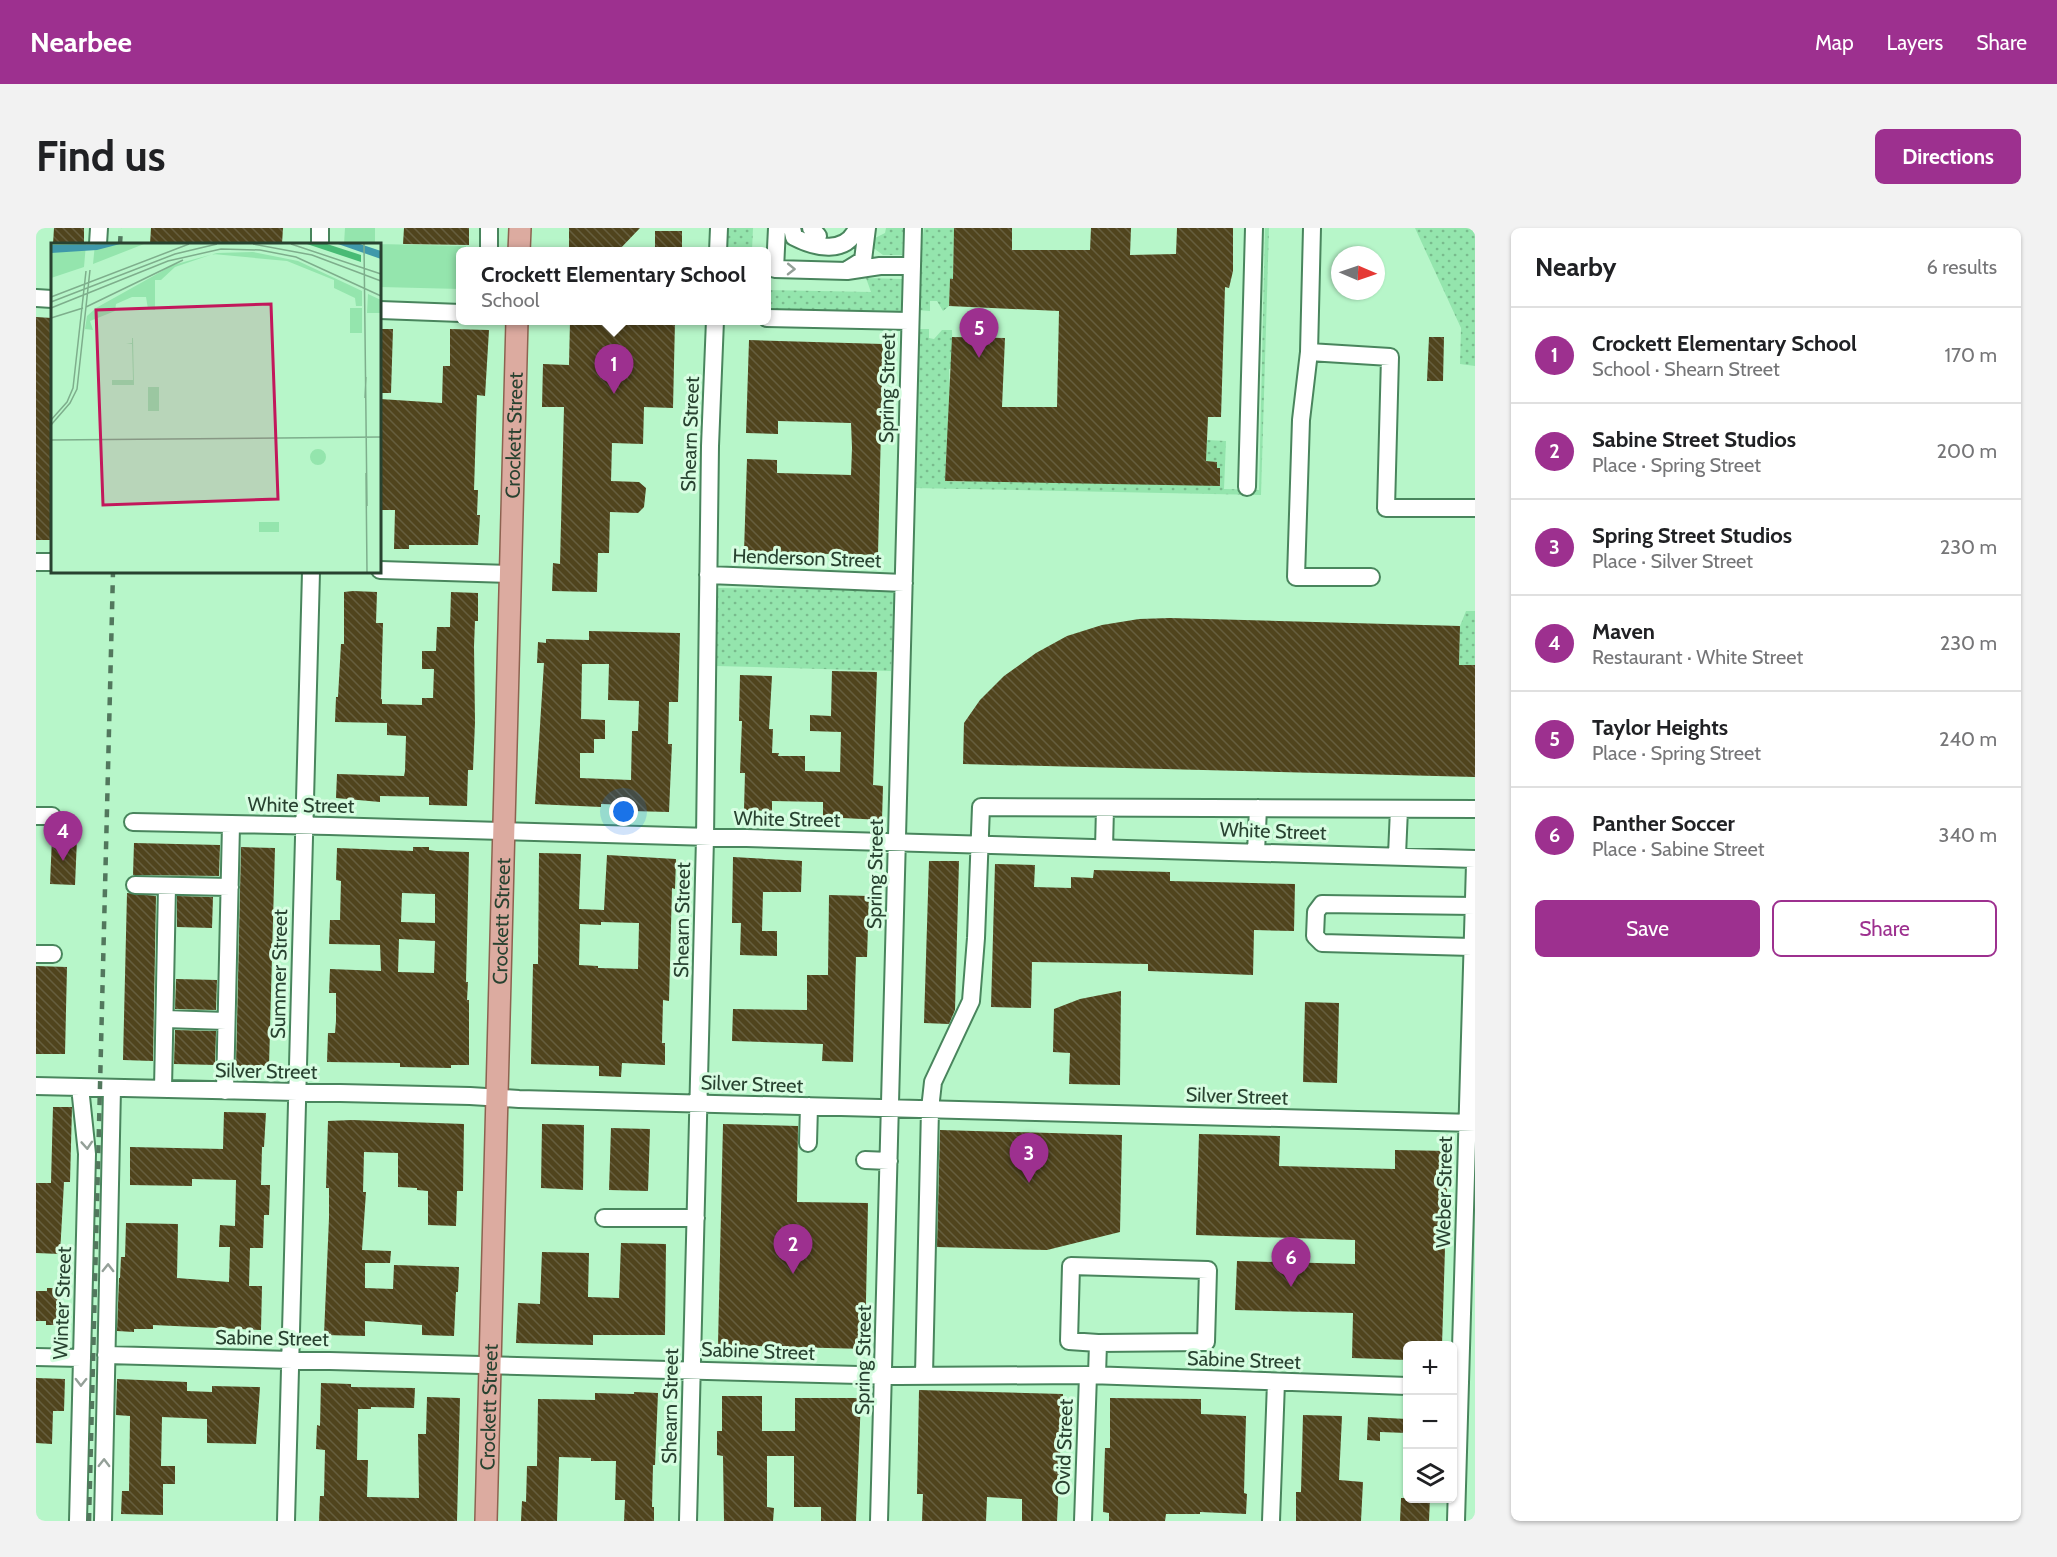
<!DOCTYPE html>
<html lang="en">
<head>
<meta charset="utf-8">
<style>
  body { margin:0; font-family:Cabin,sans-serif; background:#f2f2f2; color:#202124 }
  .controls { position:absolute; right:18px; bottom:18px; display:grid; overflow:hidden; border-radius:9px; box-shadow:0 2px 4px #0004 }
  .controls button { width:54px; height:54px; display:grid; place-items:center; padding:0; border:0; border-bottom:2px solid #e0e0e0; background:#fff; color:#202124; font:30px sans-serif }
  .compass { position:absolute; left:1295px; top:18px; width:54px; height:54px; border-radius:50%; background:#fff; box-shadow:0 2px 4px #0004; rotate:92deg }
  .you { position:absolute; left:588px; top:584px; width:21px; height:21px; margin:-15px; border:4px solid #fff; border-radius:50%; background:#1a73e8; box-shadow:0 0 0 9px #1a73e833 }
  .badge { display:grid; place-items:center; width:39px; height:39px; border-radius:50%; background:#9d308f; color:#fff; font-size:20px; font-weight:700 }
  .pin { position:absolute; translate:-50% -50px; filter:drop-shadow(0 2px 3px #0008) }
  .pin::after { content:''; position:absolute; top:32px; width:21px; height:18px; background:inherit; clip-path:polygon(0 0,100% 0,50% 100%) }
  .popup { position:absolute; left:420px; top:19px; width:315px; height:78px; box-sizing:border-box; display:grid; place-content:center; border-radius:9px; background:#fff; filter:drop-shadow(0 2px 4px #0005); font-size:20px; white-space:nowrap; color:#757577 }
  .popup b { font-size:22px; color:#202124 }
  .popup::after { content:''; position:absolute; left:50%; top:100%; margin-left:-12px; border:12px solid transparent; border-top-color:#fff }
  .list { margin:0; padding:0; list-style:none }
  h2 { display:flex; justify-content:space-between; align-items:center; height:78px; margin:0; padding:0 24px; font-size:26px }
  h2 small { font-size:20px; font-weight:400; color:#757577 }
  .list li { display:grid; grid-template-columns:39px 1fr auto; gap:18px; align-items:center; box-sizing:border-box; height:96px; padding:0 24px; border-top:2px solid #e0e0e0 }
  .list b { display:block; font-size:22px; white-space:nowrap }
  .list p { margin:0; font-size:20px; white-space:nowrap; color:#757577 }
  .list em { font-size:20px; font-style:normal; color:#757577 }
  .actions { display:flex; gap:12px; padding:18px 24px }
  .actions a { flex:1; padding:14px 0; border:2px solid #9d308f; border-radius:9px; text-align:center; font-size:21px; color:#9d308f }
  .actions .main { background:#9d308f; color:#fff }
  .icon { flex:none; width:33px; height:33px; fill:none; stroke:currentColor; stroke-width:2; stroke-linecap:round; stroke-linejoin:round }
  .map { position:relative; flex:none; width:1439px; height:1293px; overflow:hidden; border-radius:9px }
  header { display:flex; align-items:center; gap:36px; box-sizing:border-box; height:84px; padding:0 30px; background:#9d308f; color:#fff }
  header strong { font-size:28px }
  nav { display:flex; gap:33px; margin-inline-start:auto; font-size:21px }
  .intro { display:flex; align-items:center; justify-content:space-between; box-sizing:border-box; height:144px; padding:0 36px }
  h1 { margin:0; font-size:42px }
  .button { padding:15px 27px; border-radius:9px; background:#9d308f; color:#fff; font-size:21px; font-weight:700 }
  main { display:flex; gap:36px; padding:0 36px }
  aside { flex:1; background:#fff; border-radius:9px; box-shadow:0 2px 4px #0004 }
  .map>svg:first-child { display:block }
  .grass { fill:url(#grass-dots) }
  .pitch { fill:#94e5ad }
  .building { fill:url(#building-back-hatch); fill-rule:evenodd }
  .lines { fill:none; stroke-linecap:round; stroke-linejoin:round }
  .minor-casing { stroke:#49855d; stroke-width:20 }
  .major-casing { stroke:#8d6250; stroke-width:24 }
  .minor { stroke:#fff; stroke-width:16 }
  .major { stroke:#dcaba0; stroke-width:21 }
  .rail { stroke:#52775d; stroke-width:4.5; stroke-dasharray:8 8; stroke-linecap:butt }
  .oneway { stroke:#94a098 }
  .labels { text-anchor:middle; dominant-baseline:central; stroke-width:6; stroke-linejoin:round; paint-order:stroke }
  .street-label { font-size:20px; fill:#284230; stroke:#d7fde1 }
  .inset-road { fill:none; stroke:#7eae8c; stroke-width:1.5 }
  .view { fill:#c2185b; fill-opacity:0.15; stroke:#c2185b; stroke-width:3 }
  .inset-edge { fill:none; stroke:#284230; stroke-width:3 }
</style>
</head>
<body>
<header>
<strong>Nearbee</strong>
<nav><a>Map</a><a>Layers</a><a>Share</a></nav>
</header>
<div class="intro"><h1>Find us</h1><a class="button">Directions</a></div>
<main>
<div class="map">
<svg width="1439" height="1293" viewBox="0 0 1439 1293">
  <defs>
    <pattern id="grass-dots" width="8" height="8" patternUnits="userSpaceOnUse" patternTransform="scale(1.5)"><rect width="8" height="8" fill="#94e5ad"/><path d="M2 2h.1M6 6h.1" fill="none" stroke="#79bb8d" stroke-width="1.8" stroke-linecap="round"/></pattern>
    <pattern id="building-back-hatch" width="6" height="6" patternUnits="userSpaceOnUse" patternTransform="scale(1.5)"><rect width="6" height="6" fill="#50441d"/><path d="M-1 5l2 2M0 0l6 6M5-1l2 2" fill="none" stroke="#665e3e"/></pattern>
  </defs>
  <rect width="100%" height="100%" fill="#b7f6c9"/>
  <path class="grass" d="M690 0H717L716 23 689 24Z
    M850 0H867L866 27H847L836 19 837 11 849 5Z
    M888 0H918L917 51 914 52 913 78 907 83 901 73H894V83L881 82 882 43Z
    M1229 0H1233L1225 267 877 260 880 101H893V110L898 111 906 102H916L917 141H913L914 170 909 253 928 254 929 251 1184 240H1181V234L1170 233 1171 212 1190 213 1188 261 1223 262Z
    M1379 0H1439V138L1424 136 1425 100Z
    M830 50 866 51 865 86 731 83V62L835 64Z
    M680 360 859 362 855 443 680 438Z
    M1430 383H1439V437H1423L1424 398Z"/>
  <path class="pitch" d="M309 0H339V16H308Z
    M342 16 430 18V23L425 24V61L344 59V16Z"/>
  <path class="building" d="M18 0H48V16H17Z
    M115 0H247L246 16H114Z
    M368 0H433V17L367 16Z
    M533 0H604L581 24H533Z
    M918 0H976V22H1054L1055 0H1095L1094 27 1140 26 1141 0H1197V43L1193 60 1189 59 1185 189H1172L1170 233 1181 234V240H1184V258L909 253 916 109 969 110 966 179H1021L1023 83 913 78 914 51H917Z
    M619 3H646V24H619Z
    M0 89 16 90V312H0Z
    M534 93H639L637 180 608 179 607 216 576 215 575 253 603 254 610 260 608 279 602 285 574 284 573 325H562L561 364 516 363 517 335 524 336 528 179H506L507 136 533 137Z
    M344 101H357L355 165H344Z
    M414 101 453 102 449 168 441 167 438 262H442L441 287H444L442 317H373V321H358L359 282H344V171L406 175 407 138H414Z
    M1393 109H1408L1407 153H1391Z
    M713 112 847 116 842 327 708 324 711 231 741 232V245L815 247 816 220 815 195 742 193V206L710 205Z
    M317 363 341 364 340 395H347L345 471H346V476L386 477V470H397L398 441H386V423H400L401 399H414L415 364 442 365V393H439L438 418 439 494 437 542H432L431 578 393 577V569L344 568V574L300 570 301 546 368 548 369 543 370 508 351 507V495L299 494 300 469H302L305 416H308V364Z
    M1134 390 1424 398 1423 437H1439V549L927 536 928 495 944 472 968 448 1000 425 1031 408 1066 397 1103 391Z
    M553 403 644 405 642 474H633L632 516H636L633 584 595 583V577L565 576V579L499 576 508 435H501L502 414 510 415V411L553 412ZM546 436H573L572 472 603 473 602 503H596L595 552 544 550V525H558V511H569V492L545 491Z
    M796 443 841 444 837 557 847 558 846 592 787 589V574L736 573V583L708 582 709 545H704L706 493H703L704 447 736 448 733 501H737L736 525H743L742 528H769V543L804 544 805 504 774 503V487L795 488Z
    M16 610 41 611 39 657 14 656Z
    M98 615 184 617 183 648 97 647Z
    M205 619 239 620 233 838H200Z
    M377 619H393V622L400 623 433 624 430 754H432L431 772H433V837H415V840L364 839V835L291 834 292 805H299L300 793V765H293L294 741 345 743 344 717 293 716 294 692H304L305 653 300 652 301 620 377 623ZM366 665 399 666V695L365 694ZM363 711 399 713 398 745 362 744Z
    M503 625 545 626 543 681 568 682 571 627 640 631 639 661 636 660 633 773 627 772 626 815H629V837L586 835 585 849 563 848V838L495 836 497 736H502ZM565 694 603 695 602 741 562 740V738L543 737 544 696 565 697Z
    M697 629 766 633 765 664H727L726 703H741V728L704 727 705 695H696Z
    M893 633H923L919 782 913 796 888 795Z
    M959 636 999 637 998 659 1035 660V649L1057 650 1058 642 1134 644V653L1259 656 1258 703 1218 702 1217 747 1112 743V736L996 734 995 780 955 779Z
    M91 665 120 668 117 833 87 832Z
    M793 667 833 668 831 729H820L817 834 786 833 787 816 696 813 697 781 771 782V747H792Z
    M141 668 177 669 176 700 141 699Z
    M0 738 31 739 29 826H0Z
    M140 751 181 752 180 782 139 781Z
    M1085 763 1084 857 1033 856 1034 825 1017 824 1018 781 1044 771Z
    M1269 774 1303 775 1301 855 1267 854Z
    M139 802 180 803 179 837 138 836Z
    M17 879H36L34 954H28L24 1026 0 1025V955H15Z
    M188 884 230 885 228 919H226L225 957H234L233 987H228L227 1020H214L213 1058H226L225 1102 117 1097V1101H98V1104L81 1103 83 1050H84L85 1029H89L90 995 142 996 141 1050 193 1054 194 1019H183L184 997 199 998 200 952 156 951V958L94 957V919L187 921Z
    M316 892 428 896 427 963H421L420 998 392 997V963L381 962V960L362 959V925L328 924 327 964H330L326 1022 355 1023 354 1035H329V1060L357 1061 358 1037 423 1039 422 1064H420L418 1108 386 1107V1097L329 1093V1108L288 1107 293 990V960H290L292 893Z
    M506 896 548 897 547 962 505 960Z
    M687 896 762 898 761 974 832 975 829 1121 682 1117Z
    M575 900 614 901 612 963 573 962Z
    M904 902 1086 907 1084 1004 1011 1022 901 1019Z
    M1163 906 1244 908 1243 938 1359 941V922L1412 923 1406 1118H1371V1132L1316 1130 1317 1085 1199 1082 1201 1033 1319 1036V1012L1160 1007Z
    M585 1015 630 1016 629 1107H557V1117L480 1115 482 1075 504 1076 506 1024 553 1025 552 1069 583 1070Z
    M11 1060H24L23 1097H10V1093H0V1063H11Z
    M0 1150 29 1151 28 1183H17L16 1216 0 1215Z
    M81 1151 151 1154V1163L176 1164V1158L224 1159 220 1216 171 1215V1191L126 1189 125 1238H139V1256H127V1287L85 1286 86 1263H93L94 1188 80 1187Z
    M285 1155 315 1156V1159L379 1160 378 1180 335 1179V1181H322L321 1232H332L331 1269 383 1270 382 1206H390L391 1169 424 1170 421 1293H283L284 1268H288L289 1222 280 1221 281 1197 284 1198Z
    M883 1162 1027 1166 1021 1293H986V1271L951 1269 950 1293H886L887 1266H881Z
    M598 1164 622 1165 619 1237H617L616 1279H618V1293H588L589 1272H579L580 1233H555V1230L523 1229 521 1293H485L486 1273 490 1274 491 1238H501L502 1171 559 1172V1165L598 1166Z
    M686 1168H726V1203H759V1170H825L820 1293H785V1279H758V1228H731V1279L738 1280 737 1293H688L687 1228 681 1227V1203H686Z
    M1074 1170 1165 1171V1186L1210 1188 1208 1265 1211 1266 1210 1286 1164 1284V1286H1130L1129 1293H1073V1285L1067 1284 1069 1220H1074Z
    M1267 1187 1306 1188 1303 1252 1327 1254 1325 1293H1260V1264H1265Z
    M1332 1189 1371 1191V1205L1344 1204V1213L1331 1212Z
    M1365 1270H1394L1393 1293H1364Z"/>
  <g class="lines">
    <g class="minor-casing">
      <path id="minor" d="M741 0 739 41 811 43 844 38H875
        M756 0 758 9C779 20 810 27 821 0
        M775 0 782 8
        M1276 0 1273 124 1265 192 1260 349H1335
        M62 16 63 0
        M284 16V0
        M453 24V0
        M682 24 683 0
        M811 42 827 32 831 0
        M0 70 16 71
        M344 82 425 85
        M731 90 873 93
        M1273 124 1354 129 1350 280H1439
        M1211 259 1218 0
        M0 334H16
        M344 342 475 346
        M672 347 868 355
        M0 588H16
        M97 594 293 598 1439 631
        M1068 620 1069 580
        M1220 624 1222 580
        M1361 627 1363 581
        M99 657 194 659
        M1436 719 1286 715 1279 708 1280 684 1286 676 1438 678
        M0 726H17
        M129 791 190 793
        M0 858 434 868 483 871 1439 895
        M127 861 131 658
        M189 863 195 597
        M772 915 773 878
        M829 932 853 933
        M568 990H660
        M70 1127 862 1148 1052 1147 1372 1158
        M0 1129 45 1130
        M888 1147 894 881 897 854 935 773 940 710 945 579 1439 581
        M1061 1147 1062 1115 1170 1114 1172 1042 1035 1038 1033 1113 1062 1115
        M42 1293 51 926 44 859
        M67 1293 76 860
        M250 1293 275 344
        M652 1293 669 610 674 218 679 92
        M843 1293 877 0
        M1047 1293 1052 1147
        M1235 1293 1240 1154
        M1420 1293 1439 636"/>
    </g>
    <g class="major-casing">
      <g id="major">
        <path d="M483 24 484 0"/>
        <path id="s1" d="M450 1293 481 92"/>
      </g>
    </g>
    <use href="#minor" class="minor"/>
    <use href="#major" class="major"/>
    <path class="rail" d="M84 16 85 0
      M53 1293 77 344"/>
  </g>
  <defs><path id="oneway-chevron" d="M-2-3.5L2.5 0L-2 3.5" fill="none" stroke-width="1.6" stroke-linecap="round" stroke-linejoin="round" transform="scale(1.5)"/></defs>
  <g class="oneway">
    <use href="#oneway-chevron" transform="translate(755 41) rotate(1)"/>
    <use href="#oneway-chevron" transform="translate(51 917) rotate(86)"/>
    <use href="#oneway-chevron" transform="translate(72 1040) rotate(-89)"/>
    <use href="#oneway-chevron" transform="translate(45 1154) rotate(91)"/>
    <use href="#oneway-chevron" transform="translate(68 1235) rotate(-89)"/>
  </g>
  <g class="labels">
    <g class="street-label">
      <text transform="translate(851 160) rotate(-89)">Spring Street</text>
      <text transform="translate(654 206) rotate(-88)">Shearn Street</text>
      <text stroke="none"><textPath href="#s1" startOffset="1086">Crockett Street</textPath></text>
      <text transform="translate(771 330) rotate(2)">Henderson Street</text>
      <text transform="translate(265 577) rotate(1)">White Street</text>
      <text transform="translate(751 591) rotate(1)">White Street</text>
      <text transform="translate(1237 603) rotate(2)">White Street</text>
      <text transform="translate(839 646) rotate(-89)">Spring Street</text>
      <text transform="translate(646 692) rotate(-89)">Shearn Street</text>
      <text stroke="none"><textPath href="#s1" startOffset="600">Crockett Street</textPath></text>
      <text transform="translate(243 746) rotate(-89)">Summer Street</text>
      <text transform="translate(230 843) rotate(1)">Silver Street</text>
      <text transform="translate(716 856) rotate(2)">Silver Street</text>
      <text transform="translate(1201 868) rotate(2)">Silver Street</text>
      <text transform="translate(1408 964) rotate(-89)">Weber Street</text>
      <text transform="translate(26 1075) rotate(-88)">Winter Street</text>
      <text transform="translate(236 1110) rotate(1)">Sabine Street</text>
      <text transform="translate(722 1123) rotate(2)">Sabine Street</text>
      <text transform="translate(827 1132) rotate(-89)">Spring Street</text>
      <text transform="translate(1208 1132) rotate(2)">Sabine Street</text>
      <text transform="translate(634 1178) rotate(-89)">Shearn Street</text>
      <text stroke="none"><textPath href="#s1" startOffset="114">Crockett Street</textPath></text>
      <text transform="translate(1028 1219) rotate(-88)">Ovid Street</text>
    </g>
  </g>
  <g transform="translate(15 15)">
    <rect width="330" height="330" fill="#b7f6c9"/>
    <path d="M202 9 247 18 294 40 311 48V63H305L304 55 283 45V37L236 18 162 11 124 24 110 37H104V67L97 66 95 54H81L65 61 64 68 39 78 42 87 34 86 36 73 45 65 122 22 166 10ZM317 51 330 57V70H316ZM311 65V90H299V65ZM33 95H82L83 142H61V137H82L81 101 75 100H81V95ZM97 144H108V168H97Z" fill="#94e5ad"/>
    <path d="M256 1H276L310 12V19Z" fill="#48bb75"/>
    <path d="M0 1H35L33 24 0 35ZM44 1H93L42 21ZM259 214a8 8 0 1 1 16 0a8 8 0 1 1-16 0ZM228 279V289H208V279Z" fill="#94e5ad"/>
    <path d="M69 1 46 7 0 10V2ZM287 1H309L330 8V16Z" fill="#3f98aa"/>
    <path class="inset-road" d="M202 1 261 12 330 38M240 1 330 31M313 1 316 263M0 54 138 1M0 59 124 11 166 1M35 64 132 17M0 65 117 18 170 6 209 7 245 14 330 53M0 75 32 65M314 155 315 134M0 177 16 159 22 145 35 28M0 182 19 160 26 146 39 27M0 197 330 194M315 230 316 329"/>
    <path class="view" d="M220 61 227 256 52 262 45 67Z"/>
    <rect width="330" height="330" class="inset-edge"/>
  </g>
</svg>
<div class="controls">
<button>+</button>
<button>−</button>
<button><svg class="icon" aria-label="layers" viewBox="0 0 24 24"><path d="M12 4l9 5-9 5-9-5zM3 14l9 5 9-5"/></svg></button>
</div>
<svg class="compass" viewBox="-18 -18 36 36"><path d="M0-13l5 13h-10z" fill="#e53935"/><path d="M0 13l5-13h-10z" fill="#757577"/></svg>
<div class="you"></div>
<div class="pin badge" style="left:578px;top:166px">1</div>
<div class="popup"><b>Crockett Elementary School</b>School</div>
<div class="pin badge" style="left:757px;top:1046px">2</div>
<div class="pin badge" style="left:993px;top:955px">3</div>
<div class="pin badge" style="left:27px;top:633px">4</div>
<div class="pin badge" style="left:943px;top:130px">5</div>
<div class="pin badge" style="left:1255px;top:1059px">6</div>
</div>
<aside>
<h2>Nearby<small>6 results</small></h2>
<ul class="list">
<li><span class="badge">1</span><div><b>Crockett Elementary School</b><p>School · Shearn Street</p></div><em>170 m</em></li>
<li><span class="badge">2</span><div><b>Sabine Street Studios</b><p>Place · Spring Street</p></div><em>200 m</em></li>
<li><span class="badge">3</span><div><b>Spring Street Studios</b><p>Place · Silver Street</p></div><em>230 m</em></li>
<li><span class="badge">4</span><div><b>Maven</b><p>Restaurant · White Street</p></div><em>230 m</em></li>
<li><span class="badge">5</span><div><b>Taylor Heights</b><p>Place · Spring Street</p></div><em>240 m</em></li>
<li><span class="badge">6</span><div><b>Panther Soccer</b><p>Place · Sabine Street</p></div><em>340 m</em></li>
</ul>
<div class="actions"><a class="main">Save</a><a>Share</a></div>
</aside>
</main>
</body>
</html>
